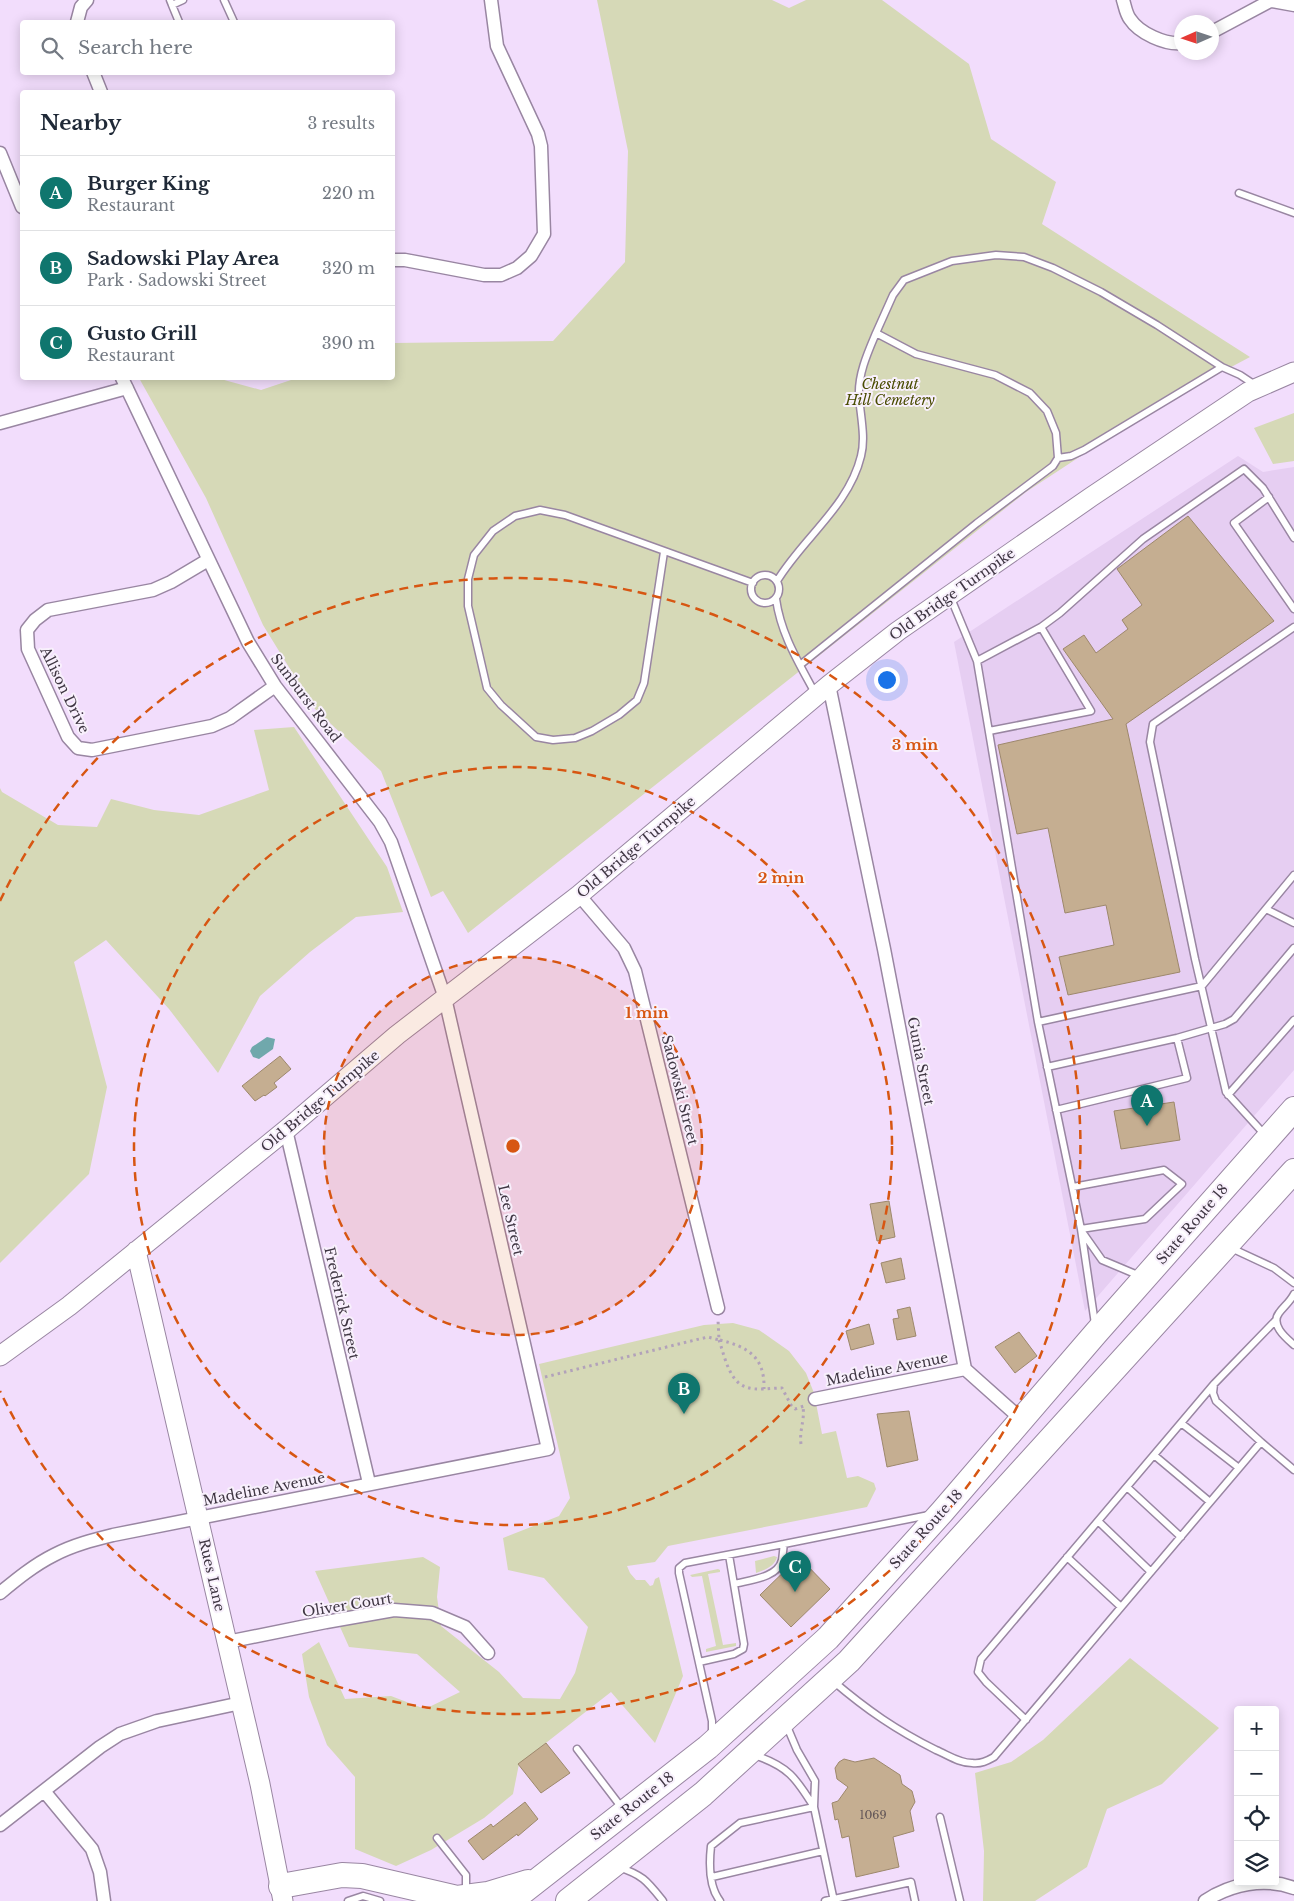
<!DOCTYPE html>
<html lang="en">
<head>
<meta charset="utf-8">
<style>
  body { margin:0; font-family:"Libre Baskerville",serif; background:#f2f2f3; color:#1f2937 }
  .controls { position:absolute; right:15px; bottom:15px; display:grid; overflow:hidden; border-radius:5px; box-shadow:0 2px 12px #0003 }
  .controls button { width:45px; height:45px; display:grid; place-items:center; padding:0; border:0; border-bottom:1px solid #e0e1e3; background:#fff; color:#1f2937; font:25px sans-serif }
  .compass { position:absolute; left:1174px; top:15px; width:45px; height:45px; border-radius:50%; background:#fff; box-shadow:0 2px 12px #0003; rotate:267deg }
  .you { position:absolute; left:886px; top:679px; width:18px; height:18px; margin:-12px; border:4px solid #fff; border-radius:50%; background:#1a73e8; box-shadow:0 0 0 8px #1a73e833 }
  .badge { display:grid; place-items:center; width:32px; height:32px; border-radius:50%; background:#0f766e; color:#fff; font-size:16px; font-weight:700 }
  .pin { position:absolute; translate:-50% -41px; filter:drop-shadow(0 1px 2px #0008) }
  .pin::after { content:''; position:absolute; top:26px; width:18px; height:15px; background:inherit; clip-path:polygon(0 0,100% 0,50% 100%) }
  .list { margin:0; padding:0; list-style:none }
  h2 { display:flex; justify-content:space-between; align-items:center; height:65px; margin:0; padding:0 20px; font-size:21px }
  h2 small { font-size:16px; font-weight:400; color:#747a83 }
  .list li { display:grid; grid-template-columns:32px 1fr auto; gap:15px; align-items:center; box-sizing:border-box; height:75px; padding:0 20px; border-top:1px solid #e0e1e3 }
  .list b { display:block; font-size:19px; white-space:nowrap }
  .list p { margin:0; font-size:16px; white-space:nowrap; color:#747a83 }
  .list em { font-size:16px; font-style:normal; color:#747a83 }
  .icon { flex:none; width:28px; height:28px; fill:none; stroke:currentColor; stroke-width:2; stroke-linecap:round; stroke-linejoin:round }
  .map { position:relative; flex:none; width:1294px; height:1901px; overflow:hidden }
  .search { position:absolute; background:#fff; box-shadow:0 2px 12px #0003; left:20px; top:20px; width:375px; height:55px; display:flex; align-items:center; gap:12px; box-sizing:border-box; padding:0 18px; border-radius:5px; color:#747a83; font-size:19px }
  .panel { position:absolute; background:#fff; box-shadow:0 2px 12px #0003; left:20px; top:90px; width:375px; height:290px; border-radius:5px }
  .map>svg:first-child { display:block }
  .built { fill:#e6cef2 }
  .green { fill:#d6d9b7 }
  .water { fill:#70a8ac }
  .building { fill:#c5ae91; stroke:#9d886c }
  .lines { fill:none; stroke-linecap:round; stroke-linejoin:round }
  .lane-casing { stroke:#9986a2; stroke-width:9 }
  .street-casing { stroke:#9986a2; stroke-width:15 }
  .secondary-casing { stroke:#9986a2; stroke-width:21 }
  .highway-casing { stroke:#9986a2; stroke-width:26 }
  .path { stroke:#b2a2ba; stroke-width:3; stroke-dasharray:2.5 4; stroke-linecap:butt }
  .lane { stroke:#fff; stroke-width:6 }
  .street { stroke:#fff; stroke-width:12 }
  .secondary { stroke:#fff; stroke-width:19 }
  .highway { stroke:#fff; stroke-width:24 }
  .ring { fill:none; stroke:#d75612; stroke-width:2.5; stroke-dasharray:9 6 }
  .labels { text-anchor:middle; dominant-baseline:central; stroke-width:4; stroke-linejoin:round; paint-order:stroke }
  .number-label { font-size:11px; fill:#605456 }
  .park-label { font-size:14px; font-style:italic; fill:#494b00; stroke:#f8f0fc }
  .street-label { font-size:14px; fill:#3f3643; stroke:#f8f0fc }
  .centre { fill:#d75612; stroke:#f8f0fc; stroke-width:2.5 }
  .ring-label { font-size:15px; text-anchor:middle; font-weight:bold; fill:#d75612; stroke:#f8f0fc; stroke-width:4; stroke-linejoin:round; paint-order:stroke }
</style>
</head>
<body>
<div class="map">
<svg width="1294" height="1901" viewBox="0 0 1294 1901">
  <rect width="100%" height="100%" fill="#f2ddfc"/>
  <path class="built" d="M1238 456 1263 472 1294 467V1070L1085 1311 954 642Z"/>
  <path class="green" d="M597 0H772L789 8 806 0H882L969 64 991 139 1056 182 1042 224 1250 357 1154 408 1026 492 468 933 443 891 431 897 381 771 314 708 263 625 206 498 139 378H217L261 390 297 378H392V343H394L553 341 625 262 628 151Z
    M1294 413V461L1273 464 1254 428Z
    M294 727 387 867 403 912 356 917 310 952 260 996 218 1073 169 1009 106 940 74 962 107 1087 89 1174 0 1263V788L2 792 58 825 97 827 111 799 154 810 199 815 269 790 254 730Z
    M733 1323 759 1330 789 1351 806 1373 814 1393 822 1434 836 1431 847 1478 858 1476 874 1483 876 1489 867 1507 668 1546 655 1562 627 1566 630 1573 636 1580H645L650 1586 653 1585 655 1579 659 1577 683 1676 655 1743 611 1692 519 1764 513 1794 484 1818 431 1850 396 1866 355 1849V1777L327 1745 309 1697 302 1654 319 1642 345 1699 391 1696 425 1709 460 1692 417 1654 349 1647 315 1571 423 1557 440 1567 437 1597 441 1626 499 1672 523 1698 560 1699 575 1673 588 1627 544 1578 508 1570 503 1538 559 1516 570 1498 539 1364 704 1325Z
    M774 1556 777 1557C775 1566 765 1570 756 1573L755 1561Z
    M718 1569 720 1570V1572L708 1574 723 1645 736 1643V1646L706 1652V1649L716 1646 702 1576 692 1577 690 1575Z
    M1130 1658 1219 1728 1162 1784 1107 1809 1087 1867 1035 1901H983L984 1851 975 1773 1011 1762 1043 1740Z"/>
  <path class="water" d="M267 1037 275 1039 273 1049 259 1059 253 1057 250 1051 252 1047Z"/>
  <path class="building" d="M1188 516 1274 621 1126 724 1180 972 1068 995 1059 957 1114 945 1106 905 1065 913 1048 828 1017 834 998 745 1113 719 1063 649 1084 635 1096 653 1128 629 1122 620 1142 605 1117 569Z
    M280 1056 291 1069 274 1083 277 1087 265 1096 264 1095 255 1101 242 1086Z
    M1174 1102 1180 1140 1121 1149 1114 1111Z
    M889 1201 895 1237 877 1241 870 1204Z
    M901 1258 905 1279 886 1283 881 1263Z
    M910 1307 916 1336 897 1340 893 1319 899 1318 897 1310Z
    M869 1324 874 1344 851 1350 846 1331Z
    M1019 1332 1037 1356 1015 1373 995 1347Z
    M909 1411 918 1460 887 1467 877 1414Z
    M799 1557 830 1589 791 1627 760 1595Z
    M546 1743 570 1773 541 1793 518 1764Z
    M874 1758 900 1775 902 1784 912 1791 915 1802 910 1811 914 1831 893 1837 899 1867 856 1877 849 1836 842 1838 838 1819 835 1820 832 1803 838 1801 848 1787 837 1779 835 1768 839 1762 844 1759 855 1762Z
    M525 1802 538 1819 518 1836 517 1834 483 1860 468 1841 491 1824 493 1827Z"/>
  <g class="lines">
    <g class="lane-casing">
      <path id="lane" d="M170 0 172 5 183 0
        M224 0 234 22
        M172 5 179 22
        M1239 193 1294 213
        M876 333 893 295 904 280 952 261 996 255 1024 257 1053 268 1101 292 1157 325 1222 367
        M1058 458 1071 456 1084 450 1222 367 1240 375 1255 385
        M1269 497 1234 523 1294 609
        M664 552 644 683 637 700 619 715 592 731 575 738 553 740 536 737 501 705 487 688 468 606V579L474 555 493 531 515 516 540 510 565 515 753 583
        M751 589a14 14 0 1 1 28 0a14 14 0 1 1-28 0Z
        M777 581C803 538 849 506 861 456 866 437 860 414 859 395 858 374 868 352 876 333L916 354 995 375 1030 393 1047 411 1056 433 1058 458 1053 466 977 523 800 665
        M950 596 977 661 1041 627 1060 613 1143 539 1244 469 1263 488 1294 538
        M776 599C781 635 799 663 816 695
        M977 661 1038 1022 1081 1229 1095 1324
        M989 731 1091 711 1041 627
        M1266 909 1294 923
        M1038 1022 1202 986 1294 875
        M1047 1067 1177 1038 1225 1024 1234 1019 1294 948
        M1228 1095 1294 1020
        M1056 1110 1187 1078 1177 1038
        M1265 1135 1226 1092 1195 959 1150 742 1153 724 1294 627
        M1073 1187 1164 1170 1182 1184 1145 1219 1081 1229
        M1083 1233 1102 1260 1140 1276
        M1231 1248 1274 1268 1294 1283
        M1294 1294C1290 1302 1284 1306 1279 1313 1270 1325 1286 1338 1294 1345
        M1181 1423 1239 1468
        M1261 1442 1216 1401 1213 1393 1214 1384 1276 1320
        M1154 1455 1210 1502
        M1127 1487 1181 1537
        M1098 1521 1151 1572
        M784 1544 929 1515
        M1067 1557 1121 1607
        M699 1662 734 1654 743 1649 744 1644 729 1555
        M833 1681C867 1710 896 1730 936 1750 948 1755 959 1763 972 1763 981 1764 987 1761 994 1757L1261 1442 1294 1470
        M1026 1720 986 1682 978 1672 981 1659 1214 1384
        M712 1734V1721L679 1573V1568L685 1563 784 1544C783 1549 783 1555 782 1560 778 1578 749 1580 734 1584
        M577 1749 622 1808
        M754 1755C788 1766 796 1778 814 1807L815 1781 797 1750 786 1724
        M940 1817 960 1901
        M437 1838 466 1875V1893
        M618 1867C643 1875 647 1881 663 1901
        M712 1877 823 1851
        M348 1901 363 1896 380 1901
        M720 1901C709 1887 709 1864 711 1846L740 1823 814 1807 834 1901
        M825 1901 911 1882 915 1901"/>
    </g>
    <g class="street-casing">
      <path id="street" d="M1123 0C1125 6 1126 14 1130 19 1139 33 1165 45 1182 43
        M1267 0 1294 5
        M77 22 81 7 87 0
        M1212 32 1270 1
        M93 72 101 92
        M0 153 22 207
        M392 260H405L484 275H501L517 268 531 256 544 234 541 146 538 134 497 46 491 0
        M0 423 127 388
        M208 560 171 582 153 590 48 610 35 620 27 630 28 649 68 737 78 748 92 750 212 726 230 718 275 686
        M829 685 884 949 965 1369 1021 1419
        M579 895 624 948 635 971 718 1308
        M286 1130 369 1483
        M815 1399 965 1369
        M0 1593C17 1579 34 1565 54 1555 73 1545 93 1540 113 1535L548 1449 445 998 391 842 380 822 275 686 248 642 122 378
        M227 1642 326 1622 394 1610 432 1613 465 1627 488 1653
        M44 1791 92 1849 100 1872 104 1901
        M0 1825 100 1747 120 1734 157 1721 241 1703
        M1205 1901C1231 1884 1264 1877 1294 1888"/>
    </g>
    <g class="secondary-casing">
      <path id="secondary" d="M136 1251 260 1784 283 1901
        M0 1356 69 1306 286 1130 397 1035 579 895 829 685 898 631 1091 497 1248 392 1294 372"/>
    </g>
    <g class="highway-casing">
      <path id="highway" d="M281 1886 342 1875 362 1876 457 1898 488 1894 528 1882
        M511 1901 708 1747 828 1638 942 1512 1096 1333 1294 1109
        M568 1901 703 1794 849 1661 1294 1171"/>
    </g>
    <path class="path" d="M719 1340C724 1354 729 1382 746 1387 756 1391 771 1388 782 1388L791 1405 795 1409 804 1406
      M720 1340C748 1347 765 1357 764 1389
      M545 1377 695 1340 708 1337 719 1340 718 1320
      M801 1444C799 1431 805 1420 803 1407"/>
    <use href="#lane" class="lane"/>
    <use href="#street" class="street"/>
    <use href="#secondary" class="secondary"/>
    <use href="#highway" class="highway"/>
  </g>
  <circle cx="513" cy="1146" r="189" fill="#d75612" fill-opacity=".12"/>
  <g class="ring">
    <circle cx="513" cy="1146" r="189"/>
    <circle cx="513" cy="1146" r="379"/>
    <path d="M0 901A568 568 0 1 1 0 1391"/>
  </g>
  <g class="labels">
    <g class="number-label">
      <text x="873" y="1815">1069</text>
    </g>
    <g class="park-label">
      <text x="890" y="384">Chestnut<tspan x="890" dy="16">Hill Cemetery</tspan></text>
    </g>
    <g class="street-label">
      <text transform="translate(952 594) rotate(-35)">Old Bridge Turnpike</text>
      <text transform="translate(65 690) rotate(64)">Allison Drive</text>
      <text transform="translate(306 698) rotate(53)">Sunburst Road</text>
      <text transform="translate(636 847) rotate(-40)">Old Bridge Turnpike</text>
      <text transform="translate(921 1061) rotate(79)">Gunia Street</text>
      <text transform="translate(680 1090) rotate(76)">Sadowski Street</text>
      <text transform="translate(320 1101) rotate(-40)">Old Bridge Turnpike</text>
      <text transform="translate(511 1220) rotate(77)">Lee Street</text>
      <text transform="translate(1192 1224) rotate(-49)">State Route 18</text>
      <text transform="translate(342 1303) rotate(77)">Frederick Street</text>
      <text transform="translate(887 1369) rotate(-11)">Madeline Avenue</text>
      <text transform="translate(264 1489) rotate(-11)">Madeline Avenue</text>
      <text transform="translate(926 1529) rotate(-48)">State Route 18</text>
      <text transform="translate(212 1575) rotate(77)">Rues Lane</text>
      <text transform="translate(347 1605) rotate(-9)">Oliver Court</text>
      <text transform="translate(632 1806) rotate(-38)">State Route 18</text>
    </g>
  </g>
  <circle cx="513" cy="1146" r="8" class="centre"/>
  <g class="ring-label">
    <text x="915" y="750">3 min</text>
    <text x="781" y="883">2 min</text>
    <text x="647" y="1018">1 min</text>
  </g>
</svg>
<div class="controls">
<button>+</button>
<button>−</button>
<button><svg class="icon" aria-label="locate" viewBox="0 0 24 24"><circle cx="12" cy="12" r="6"/><path d="M12 2v4M12 18v4M2 12h4M18 12h4"/></svg></button>
<button><svg class="icon" aria-label="layers" viewBox="0 0 24 24"><path d="M12 4l9 5-9 5-9-5zM3 14l9 5 9-5"/></svg></button>
</div>
<svg class="compass" viewBox="-18 -18 36 36"><path d="M0-13l5 13h-10z" fill="#e53935"/><path d="M0 13l5-13h-10z" fill="#747a83"/></svg>
<div class="you"></div>
<div class="pin badge" style="left:1147px;top:1126px">A</div>
<div class="pin badge" style="left:684px;top:1414px">B</div>
<div class="pin badge" style="left:795px;top:1592px">C</div>
<div class="search"><svg class="icon" aria-label="search" viewBox="0 0 24 24"><circle cx="10" cy="10" r="6"/><path d="M15 15l6 6"/></svg>Search here</div>
<section class="panel">
<h2>Nearby<small>3 results</small></h2>
<ul class="list">
<li><span class="badge">A</span><div><b>Burger King</b><p>Restaurant</p></div><em>220 m</em></li>
<li><span class="badge">B</span><div><b>Sadowski Play Area</b><p>Park · Sadowski Street</p></div><em>320 m</em></li>
<li><span class="badge">C</span><div><b>Gusto Grill</b><p>Restaurant</p></div><em>390 m</em></li>
</ul>
</section>
</div>
</body>
</html>
